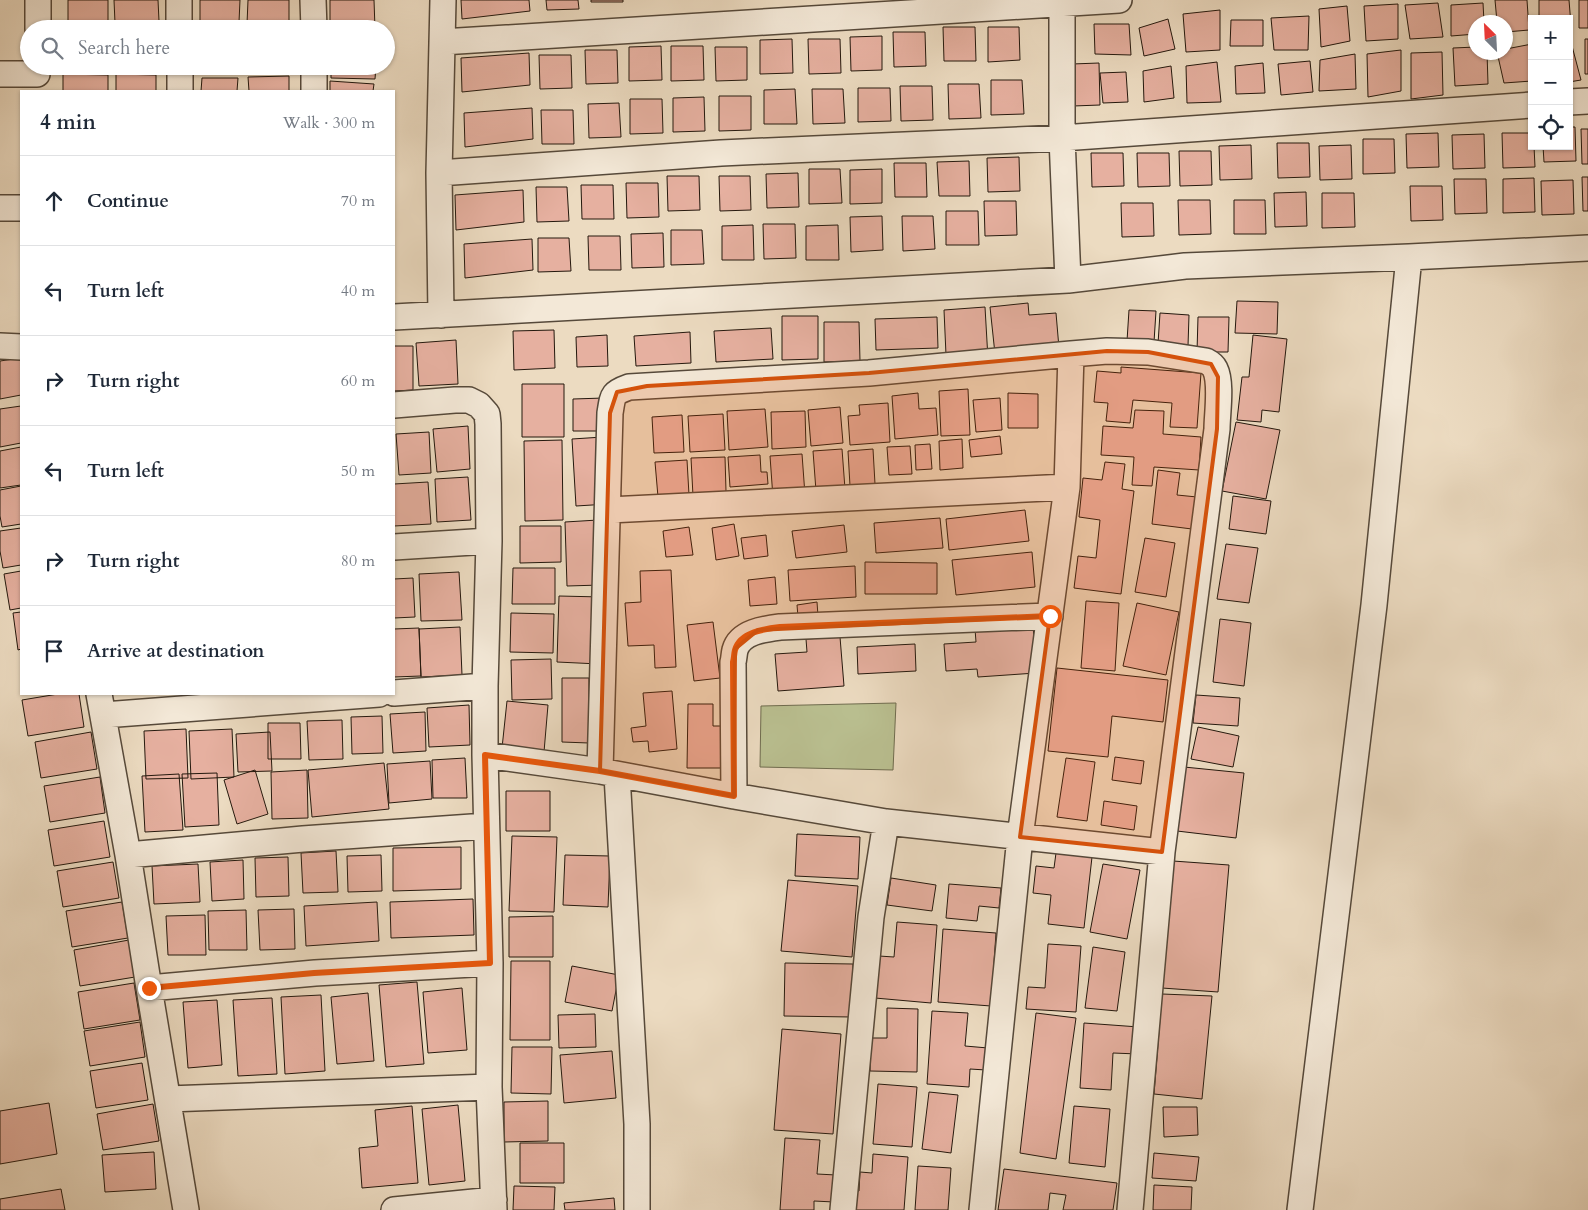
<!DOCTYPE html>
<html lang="en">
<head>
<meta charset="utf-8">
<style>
  body { margin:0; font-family:Cardo,serif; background:#f2f2f3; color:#1f2937 }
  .controls { position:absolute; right:15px; top:15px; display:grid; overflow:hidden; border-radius:0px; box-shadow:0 1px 4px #0004 }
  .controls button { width:45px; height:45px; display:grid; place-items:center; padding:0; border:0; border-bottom:1px solid #e0e1e3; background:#fff; color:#1f2937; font:25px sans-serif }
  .compass { position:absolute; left:1468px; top:15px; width:45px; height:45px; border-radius:50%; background:#fff; box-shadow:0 1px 4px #0004; rotate:336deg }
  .stop { position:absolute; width:15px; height:15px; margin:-11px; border:4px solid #ea580c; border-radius:50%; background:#fff }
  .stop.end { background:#ea580c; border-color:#fff; box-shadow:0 1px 5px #0008 }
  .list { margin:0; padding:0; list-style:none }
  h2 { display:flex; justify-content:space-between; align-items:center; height:65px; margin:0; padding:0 20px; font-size:21px }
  h2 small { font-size:16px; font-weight:400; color:#747a83 }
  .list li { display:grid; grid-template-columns:32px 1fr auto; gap:15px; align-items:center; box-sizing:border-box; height:90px; padding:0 20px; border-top:1px solid #e0e1e3 }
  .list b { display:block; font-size:19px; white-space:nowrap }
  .list em { font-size:16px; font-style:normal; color:#747a83 }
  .icon { flex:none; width:28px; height:28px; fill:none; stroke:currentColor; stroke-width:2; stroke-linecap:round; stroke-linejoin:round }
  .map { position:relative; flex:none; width:1588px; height:1210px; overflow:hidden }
  .search { position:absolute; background:#fff; box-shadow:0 1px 4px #0004; left:20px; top:20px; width:375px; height:55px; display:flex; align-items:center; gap:12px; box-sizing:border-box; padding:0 18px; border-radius:28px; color:#747a83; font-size:19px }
  .panel { position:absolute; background:#fff; box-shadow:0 1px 4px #0004; left:20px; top:90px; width:375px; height:605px; border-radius:0px }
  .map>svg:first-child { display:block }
  .green { fill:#bac091; stroke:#6f6c4f }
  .building { fill:#e6b0a0; stroke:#24180d }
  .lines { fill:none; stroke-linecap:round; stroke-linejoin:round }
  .minor-casing { stroke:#56493a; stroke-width:28 }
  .minor { stroke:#f3e8d7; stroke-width:25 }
  .route { stroke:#ea580c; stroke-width:6 }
  .marked { fill:#d4520c; fill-opacity:0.2; stroke:#d4520c; stroke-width:4; stroke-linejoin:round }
</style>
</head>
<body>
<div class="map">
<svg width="1588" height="1210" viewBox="0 0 1588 1210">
  <rect width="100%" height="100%" fill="#ecdbc1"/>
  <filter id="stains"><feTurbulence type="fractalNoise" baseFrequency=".004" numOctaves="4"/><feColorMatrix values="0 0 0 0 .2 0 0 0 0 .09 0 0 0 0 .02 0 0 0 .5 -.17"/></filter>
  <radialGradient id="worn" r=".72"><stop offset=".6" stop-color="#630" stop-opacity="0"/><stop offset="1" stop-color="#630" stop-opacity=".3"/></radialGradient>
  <path class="green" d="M896 703 893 770 760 767 761 706Z"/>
  <path class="building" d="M68 0H108V25L68 24Z
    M114 0H158L159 21 115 23Z
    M200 0H240L239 22 200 21Z
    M248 0H289V25L247 24Z
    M330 0H374L375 29H330Z
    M461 0H529L530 11 462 19Z
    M546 0H578L579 9 547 10Z
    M591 0H623V2H591Z
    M1495 0H1527L1529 30 1506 32V22H1497Z
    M1539 0H1569L1571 25H1569V19H1539Z
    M1579 0H1588V28H1579Z
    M1438 3 1443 37 1410 39 1405 5Z
    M1483 3 1484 22H1476V34L1451 36V5Z
    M1398 4V39L1366 41 1364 6Z
    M1347 6 1350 41 1321 47 1319 9Z
    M1220 10V50L1186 52 1183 14Z
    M1309 16 1308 50H1274L1271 18Z
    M1168 19 1175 49 1144 56 1139 28Z
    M1231 20H1263V46H1230Z
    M1094 24H1129L1131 55 1095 54Z
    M943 27H975L976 61H944Z
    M988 27H1019L1020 60 988 62Z
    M893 32H925L926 66 894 67Z
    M882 36V70L851 71 850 37Z
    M792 39 793 73 760 74V40Z
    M808 39H840L841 73 809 74Z
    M1585 39H1588V74H1585Z
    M1532 44V81L1504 83 1497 52H1506V49Z
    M661 46 662 80 629 81V47Z
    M671 46H703L704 80 671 81Z
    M1569 46H1572L1581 80 1569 82Z
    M715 47H747V80L716 81Z
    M1476 47V52H1487L1488 84 1455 86 1453 48Z
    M585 50H617L618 83 586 84Z
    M1401 50V91L1368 97 1367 54Z
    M1442 52 1443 95 1411 99V53Z
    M529 53 530 85 462 92 461 58Z
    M1355 54 1356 89 1319 91 1320 60Z
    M539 55H571L572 88 540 89Z
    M1310 61 1313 92 1281 95 1278 64Z
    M1217 62 1221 102 1187 103 1186 66Z
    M1099 63 1100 105 1073 106 1072 64Z
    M1263 63 1265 93 1236 94 1235 66Z
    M115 66H157V70Z
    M197 66H240V71L197 69Z
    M247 66H290V71H247Z
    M331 66H376L375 79 331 78Z
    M1171 66 1174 98 1144 102 1143 71Z
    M1126 72 1128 102 1103 103 1100 73Z
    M63 74 108 75V91H63Z
    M116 74 156 75V91H116Z
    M289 76V91H249L248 77Z
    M202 78H238L237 91H201Z
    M991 80H1022L1024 114 991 115Z
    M330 81 374 84 373 91H330Z
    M948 84H979L981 118 949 119Z
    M900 86H932L933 120 901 121Z
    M858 88H890L891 121 858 122Z
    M795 89 797 124H764V90Z
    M812 89H843L845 123 813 124Z
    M719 96H751V130L719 131Z
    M704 97 705 131 673 132V98Z
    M630 99H662L663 133 630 134Z
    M619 103 621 137 589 138 588 104Z
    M532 108 533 139 465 147 464 113Z
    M541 110H573L574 144H542Z
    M1569 127H1575L1576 161 1544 162 1543 146H1569Z
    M1581 129H1588V164H1582Z
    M1438 133 1439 167 1407 168 1406 134Z
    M1502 133H1532V146H1534L1535 167 1503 168Z
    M1484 134 1485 168 1453 169 1452 135Z
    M1363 139H1394L1395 173 1363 174Z
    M1277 143H1309L1310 177 1278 178Z
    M1251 145 1252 179 1220 180 1219 146Z
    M1351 145 1352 179 1320 180 1319 146Z
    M1179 151H1211L1212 185 1180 186Z
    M1091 153H1123L1124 186 1092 187Z
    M1137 153H1169L1170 186 1138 187Z
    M1019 157 1020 191 988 192 987 158Z
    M969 161 970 196H939L937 162Z
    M894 163H926L927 197H895Z
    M809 169H840L842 203 809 204Z
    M882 169V203L850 204V170Z
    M798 173 799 207 767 208 766 174Z
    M667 176H699L700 210 668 211Z
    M719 176H750L751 210 720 211Z
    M1582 177H1588V211H1583Z
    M1534 178 1535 212 1503 213V179Z
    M1454 179H1486L1487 213 1455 214Z
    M1573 180 1574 214 1542 215 1541 181Z
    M626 183H658L659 217 627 218Z
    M581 185H613L614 219H582Z
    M1410 186H1442L1443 220 1411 221Z
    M536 187H567L569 221 537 222Z
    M523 190 524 222 456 230 455 195Z
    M1306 192 1307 226 1275 227 1274 193Z
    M1322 193H1354L1355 227 1322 228Z
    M1178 200H1210L1211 234 1179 235Z
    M1234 200H1265L1266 234H1234Z
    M984 201H1016L1017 235 985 236Z
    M1121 203H1153L1154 236 1122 237Z
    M946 211H978L979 245H946Z
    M882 216 883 250 851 252 850 217Z
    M902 216H933L935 249 903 251Z
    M763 224H795L796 258 764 259Z
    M753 225 754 260H722V226Z
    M838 225 839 260H806V226Z
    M671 230H702L704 264 671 265Z
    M663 233 664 267 632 268 631 234Z
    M588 236H620L621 270H589Z
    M538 238H569L571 271 538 272Z
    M532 239 533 270 465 278 464 244Z
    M1237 301 1278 302 1277 334 1235 333Z
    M1028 303 1029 315 1056 313 1059 348 995 354 990 307Z
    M985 307 988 359 946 355 944 310Z
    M1129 310 1156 311 1154 342 1127 341Z
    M1160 313 1189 315 1188 346 1158 344Z
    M782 316H818V359L782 360Z
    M937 317 938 348 876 350 875 319Z
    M1198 317H1229L1228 352H1197Z
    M824 322H859L860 361 824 362Z
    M771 328 773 359 716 362 714 331Z
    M554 330 555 368 514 370 513 331Z
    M690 332 691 363 636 366 634 336Z
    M607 335 608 366 577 367 576 337Z
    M1253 335 1287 339 1279 412 1262 410 1261 422 1237 420 1242 377H1249Z
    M456 340 458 384 419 386 416 343Z
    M394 346H413V390L394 391Z
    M21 358V395L0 399V361Z
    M1121 367 1201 373 1197 428 1170 427 1172 403 1133 400 1130 423 1106 421 1108 403 1094 402 1097 371 1121 373Z
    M522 384H564V437H522Z
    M968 389 970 435 941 436 939 391Z
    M918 393 919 409 936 408 938 435 895 439 892 396Z
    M1008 393 1038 394V428H1008Z
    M604 398 605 431H573V399Z
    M1000 398 1002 430 976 432 973 400Z
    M888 403 890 442 850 445 848 416 860 415 859 405Z
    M21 406V443L0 447V409Z
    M840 407 843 443 811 446 808 410Z
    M765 409 768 447 729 450 727 411Z
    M1135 410 1164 411 1163 434 1201 437 1199 470 1154 467 1152 486 1132 485 1134 457 1101 455 1103 426 1133 428Z
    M805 411 806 447 772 449 771 412Z
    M723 414 725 450 690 452 688 416Z
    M682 415 684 452 654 453 652 417Z
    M1236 422 1280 430 1266 499 1222 491Z
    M468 426 470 469 437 472 433 429Z
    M429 432 431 473 399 475 396 434Z
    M1000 436 1002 454 971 457 969 440Z
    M603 437 608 504 576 506 572 439Z
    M962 439 963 468 940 470 939 441Z
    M562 440 563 520 525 521 524 441Z
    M930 444 932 469 916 470 915 445Z
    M910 446 912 474 889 475 887 447Z
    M21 447V485L0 488V451Z
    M842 449 845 489 816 491 813 451Z
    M873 449 875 484 850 486 848 451Z
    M802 454 805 495 773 498 770 456Z
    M760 455 761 472H767L768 484 730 487 728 457Z
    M725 457 726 491 722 494 693 496 691 458Z
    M687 460 689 495 658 497 655 462Z
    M1105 462 1125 464 1122 489 1134 491 1121 594 1074 588 1078 556 1096 558 1100 520 1079 517 1083 478 1102 480Z
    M1158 470 1180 473 1177 495 1197 497 1192 529 1152 524Z
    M468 477 471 520 437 522 435 479Z
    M428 482 431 524 394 526V484Z
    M21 486V524L2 527 0 516V490Z
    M1233 496 1271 501 1266 534 1229 529Z
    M1025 510 1029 541 949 550 946 519Z
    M940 518 943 548 876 553 874 523Z
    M598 520 601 585 567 586 565 522Z
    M734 524 739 556 716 560 712 528Z
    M844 525 847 552 796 558 792 531Z
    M520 526H561V562L520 563Z
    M689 527 693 555 666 557 663 531Z
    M21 528V565L3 568 0 551V531Z
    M766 535 768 556 744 559 741 538Z
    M1145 538 1175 543 1166 597 1135 592Z
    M1226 544 1258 548 1249 603 1217 599Z
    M1032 552 1035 587 956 595 952 560Z
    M865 562 937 563V594H865Z
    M855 566 856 597 790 601 788 570Z
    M513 568H555V604H512Z
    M671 570 676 667 655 668 654 645 628 646 625 603 641 602 640 571Z
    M21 571V608L10 610 4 574Z
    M459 572 462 620 421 621 419 574Z
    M775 577 777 604 750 606 748 580Z
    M413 578 415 617 394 618V579Z
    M559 596 602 597 599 664 557 662Z
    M1086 601 1119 603 1115 671 1081 668Z
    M817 602 818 616 798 617 797 605Z
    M1137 603 1179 612 1166 675 1123 666Z
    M21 612V649L18 650 13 613Z
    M511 613 554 614 553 653 510 652Z
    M1220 619 1251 623 1244 686 1213 682Z
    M713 622 720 678 694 681 687 625Z
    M1033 624 1036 673 978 677 977 669 946 671 944 644 976 642 975 629Z
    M460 627 462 675 421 677 419 629Z
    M419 628 421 676 394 677V629Z
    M840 637 844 686 778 691 775 654 807 652 806 639Z
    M915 644 916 671 858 674 857 647Z
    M551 659 552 699 512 700 511 660Z
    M1057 668 1168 680 1163 722 1112 716 1108 757 1048 751Z
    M562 678H589V743L562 742Z
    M672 691 677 749 649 752 648 741 633 742 631 728 646 726 643 693Z
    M58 694H79L84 727 28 736 22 700Z
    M1196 695 1240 698 1238 726 1193 723Z
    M507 701 548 705 544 752 502 748Z
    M688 704H713V726H728L727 768H687Z
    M469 705 470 745 429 747 427 708Z
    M425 712 426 751 393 753 390 714Z
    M382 716 383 753 352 754 351 717Z
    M342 720 343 759 309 760 307 721Z
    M268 723H300L301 759H268Z
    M1198 727 1239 736 1233 767 1191 759Z
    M186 729 188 778 146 779 144 731Z
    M232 729 234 777 191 779 189 731Z
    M91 732 97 769 41 778 35 742Z
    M270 732 272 771 238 772 236 734Z
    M1115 757 1144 761 1141 784 1112 780Z
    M465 758 467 798H433L432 760Z
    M1066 758 1095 762 1087 821 1057 817Z
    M430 761 432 799 389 803 387 764Z
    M384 763 389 809 312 817 308 770Z
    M1184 767 1244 773 1236 838 1177 831Z
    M255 770 268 814 237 824 224 780Z
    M307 770 308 818 272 819 271 772Z
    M217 773 219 825 185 827 182 774Z
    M179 774 183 830 145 832 142 776Z
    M100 777 105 813 50 822 44 786Z
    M506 791H550V831H506Z
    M1104 801 1137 806 1134 830 1101 825Z
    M104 821 110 857 54 866 48 830Z
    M797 834 860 837 858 879 795 876Z
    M512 836 557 837 554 912 509 911Z
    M461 847V889L393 891V848Z
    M336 851 338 892 303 893 301 853Z
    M1056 853 1092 857 1084 928 1048 924 1051 895 1033 893 1036 866 1054 868Z
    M381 855 382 891 348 892 347 856Z
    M565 855 610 856 608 907 563 905Z
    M288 857 289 896 256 897 255 858Z
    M243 860 244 899 212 901 210 862Z
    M1173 861 1229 865 1218 992 1162 988Z
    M113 862 119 898 63 907 57 871Z
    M198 864 200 902 154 904 152 866Z
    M1103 864 1140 870 1127 939 1090 932Z
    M891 878 936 885 932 911 887 905Z
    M788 880 858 886 852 957 781 951Z
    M949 884 1001 888 999 908 979 906 977 921 946 918Z
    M473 899 474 935 391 938 390 902Z
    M122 902 128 938 72 947 66 911Z
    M377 902 379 941 306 946 304 906Z
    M294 909 295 949 260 950 258 910Z
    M246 910 247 950H209L208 911Z
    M205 915 206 955H168L166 916Z
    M553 916V957H509V917Z
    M897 922 937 925 931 1003 875 998 879 956 894 957Z
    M943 929 996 933 991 1006 938 1002Z
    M129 940 135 977 80 986 74 950Z
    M1048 944 1081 946 1076 1012 1026 1009 1028 987 1045 988Z
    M1093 947 1125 952 1117 1011 1085 1008Z
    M511 961H550V1040H510Z
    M785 963 853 964 852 1017 784 1016Z
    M572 966 619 975 612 1011 565 1002Z
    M417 982 424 1064 386 1067 379 985Z
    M134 983 140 1020 84 1029 78 992Z
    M462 988 467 1050 428 1053 423 992Z
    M368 993 374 1061 337 1064 331 997Z
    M1162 994 1212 996 1202 1099 1154 1094Z
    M321 995 325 1071 285 1074 281 997Z
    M272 998 277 1074 238 1076 233 1000Z
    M217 1000 222 1065 188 1068 183 1002Z
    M887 1008 918 1009 917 1072 870 1071 871 1038H887Z
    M932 1011 968 1013 965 1046 988 1048 986 1070 970 1069 969 1087 927 1084Z
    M1036 1013 1076 1018 1056 1159 1020 1153Z
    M595 1014 596 1047 559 1048 558 1015Z
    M140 1022 145 1057 90 1066 84 1031Z
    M1084 1023 1139 1027 1138 1054 1113 1053 1111 1090 1080 1088Z
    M782 1029 841 1034 833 1134 774 1130Z
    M512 1047H552L551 1094 511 1093Z
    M612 1051 616 1098 564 1103 560 1055Z
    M142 1063 148 1100 96 1108 90 1071Z
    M878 1084 917 1087 912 1147 873 1144Z
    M929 1092 958 1095 951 1153 922 1149Z
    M548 1101V1141L504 1142V1102Z
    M49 1103 57 1154 0 1164V1111Z
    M153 1104 159 1141 103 1150 97 1114Z
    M458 1105 465 1181 429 1185 422 1109Z
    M412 1106 418 1183 362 1188 359 1148 378 1146 375 1110Z
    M1074 1106 1110 1109 1105 1167 1069 1163Z
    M1163 1107H1197L1198 1135 1164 1137Z
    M785 1138 820 1140 817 1174 836 1175 834 1202 814 1201V1210H780Z
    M520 1143H564V1183H520Z
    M154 1152 156 1189 105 1192 102 1155Z
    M1154 1153 1199 1157 1196 1181 1152 1178Z
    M873 1154 908 1157 904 1210H852L853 1191H859L860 1172 872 1173Z
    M918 1166 951 1168 948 1210H915Z
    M1004 1169 1117 1183 1113 1210H1063L1066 1195 1050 1193 1048 1210H998Z
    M1154 1185 1192 1187 1191 1210H1153Z
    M514 1186 555 1187 554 1210H513Z
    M61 1189 65 1210H0V1199Z
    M614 1198 615 1210H565L564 1203Z"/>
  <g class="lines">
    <g class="minor-casing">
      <path id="minor" d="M179 0V29
        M313 0 314 29
        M1062 0V138L1068 280
        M38 29V0
        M442 42 1119 0
        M0 74H37
        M180 91V66
        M314 91V66
        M1569 102 1588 101
        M439 173 721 153 1062 138 1532 105
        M0 208H21
        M441 315 439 173 443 0
        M394 317 1068 280 1185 266 1409 257 1588 248
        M0 346 21 347
        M394 405 455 400H469L479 405 487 414 488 424 489 541 485 686V755L490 963 489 1087 494 1210
        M609 510 1067 487
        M394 547 489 541
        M394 693 485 686
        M99 694 128 855 149 988 186 1210
        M104 715 379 694
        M485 755 600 771 734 796 886 822 1162 852
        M600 771 610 413C613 395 612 393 629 387L869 373 1071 354
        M617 775 637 1124V1210
        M734 796 733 662C734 659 734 654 735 650 740 632 764 629 780 627L1050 616
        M128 855 303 839 486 826
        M149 988 315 973 490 963
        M168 1099 489 1087
        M394 1210 494 1200
        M843 1210 871 917 886 822
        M982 1210 1020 837 1067 487 1071 354 1107 351 1148 352 1206 361C1210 363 1213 365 1215 369 1222 383 1217 414 1217 429L1162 852 1130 1210
        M1300 1210 1374 605 1409 257"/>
    </g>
    <use href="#minor" class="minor"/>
  </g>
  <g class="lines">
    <path class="route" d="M149 988 314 973 490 963 485 755 600 771 734 796 733 662C734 659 734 654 735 650 740 632 764 629 780 627L1050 616"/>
  </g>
  <path class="marked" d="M1107 351 1148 352 1211 364 1218 377 1217 429 1162 852 1020 837 1050 616 758 630 735 649 734 796 600 771 610 413 617 392 647 386 869 373Z"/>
  <rect width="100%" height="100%" filter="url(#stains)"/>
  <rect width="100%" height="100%" fill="url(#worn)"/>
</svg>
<div class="controls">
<button>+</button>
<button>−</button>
<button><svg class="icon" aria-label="locate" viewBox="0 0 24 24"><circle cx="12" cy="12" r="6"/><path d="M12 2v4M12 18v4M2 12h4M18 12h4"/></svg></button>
</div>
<svg class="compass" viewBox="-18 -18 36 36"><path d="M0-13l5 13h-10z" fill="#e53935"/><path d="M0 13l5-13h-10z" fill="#747a83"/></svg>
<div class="stop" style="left:1050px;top:616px"></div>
<div class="stop end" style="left:149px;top:988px"></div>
<div class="search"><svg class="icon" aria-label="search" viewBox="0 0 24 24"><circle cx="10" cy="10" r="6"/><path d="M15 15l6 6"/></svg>Search here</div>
<section class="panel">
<h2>4 min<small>Walk · 300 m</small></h2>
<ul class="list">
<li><svg class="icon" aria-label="ahead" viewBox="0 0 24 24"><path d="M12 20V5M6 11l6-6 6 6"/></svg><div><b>Continue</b></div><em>70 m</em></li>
<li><svg class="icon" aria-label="left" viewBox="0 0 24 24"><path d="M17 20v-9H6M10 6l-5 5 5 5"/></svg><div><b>Turn left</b></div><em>40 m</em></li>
<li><svg class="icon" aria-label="right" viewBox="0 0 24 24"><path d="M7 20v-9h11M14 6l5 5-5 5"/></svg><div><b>Turn right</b></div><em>60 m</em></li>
<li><svg class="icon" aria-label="left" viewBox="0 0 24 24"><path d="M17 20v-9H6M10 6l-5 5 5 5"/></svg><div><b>Turn left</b></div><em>50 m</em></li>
<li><svg class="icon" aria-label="right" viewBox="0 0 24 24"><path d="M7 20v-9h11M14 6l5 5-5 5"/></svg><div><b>Turn right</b></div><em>80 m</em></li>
<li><svg class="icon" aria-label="arrive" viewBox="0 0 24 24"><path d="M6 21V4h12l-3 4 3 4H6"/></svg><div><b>Arrive at destination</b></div></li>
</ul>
</section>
</div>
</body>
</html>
